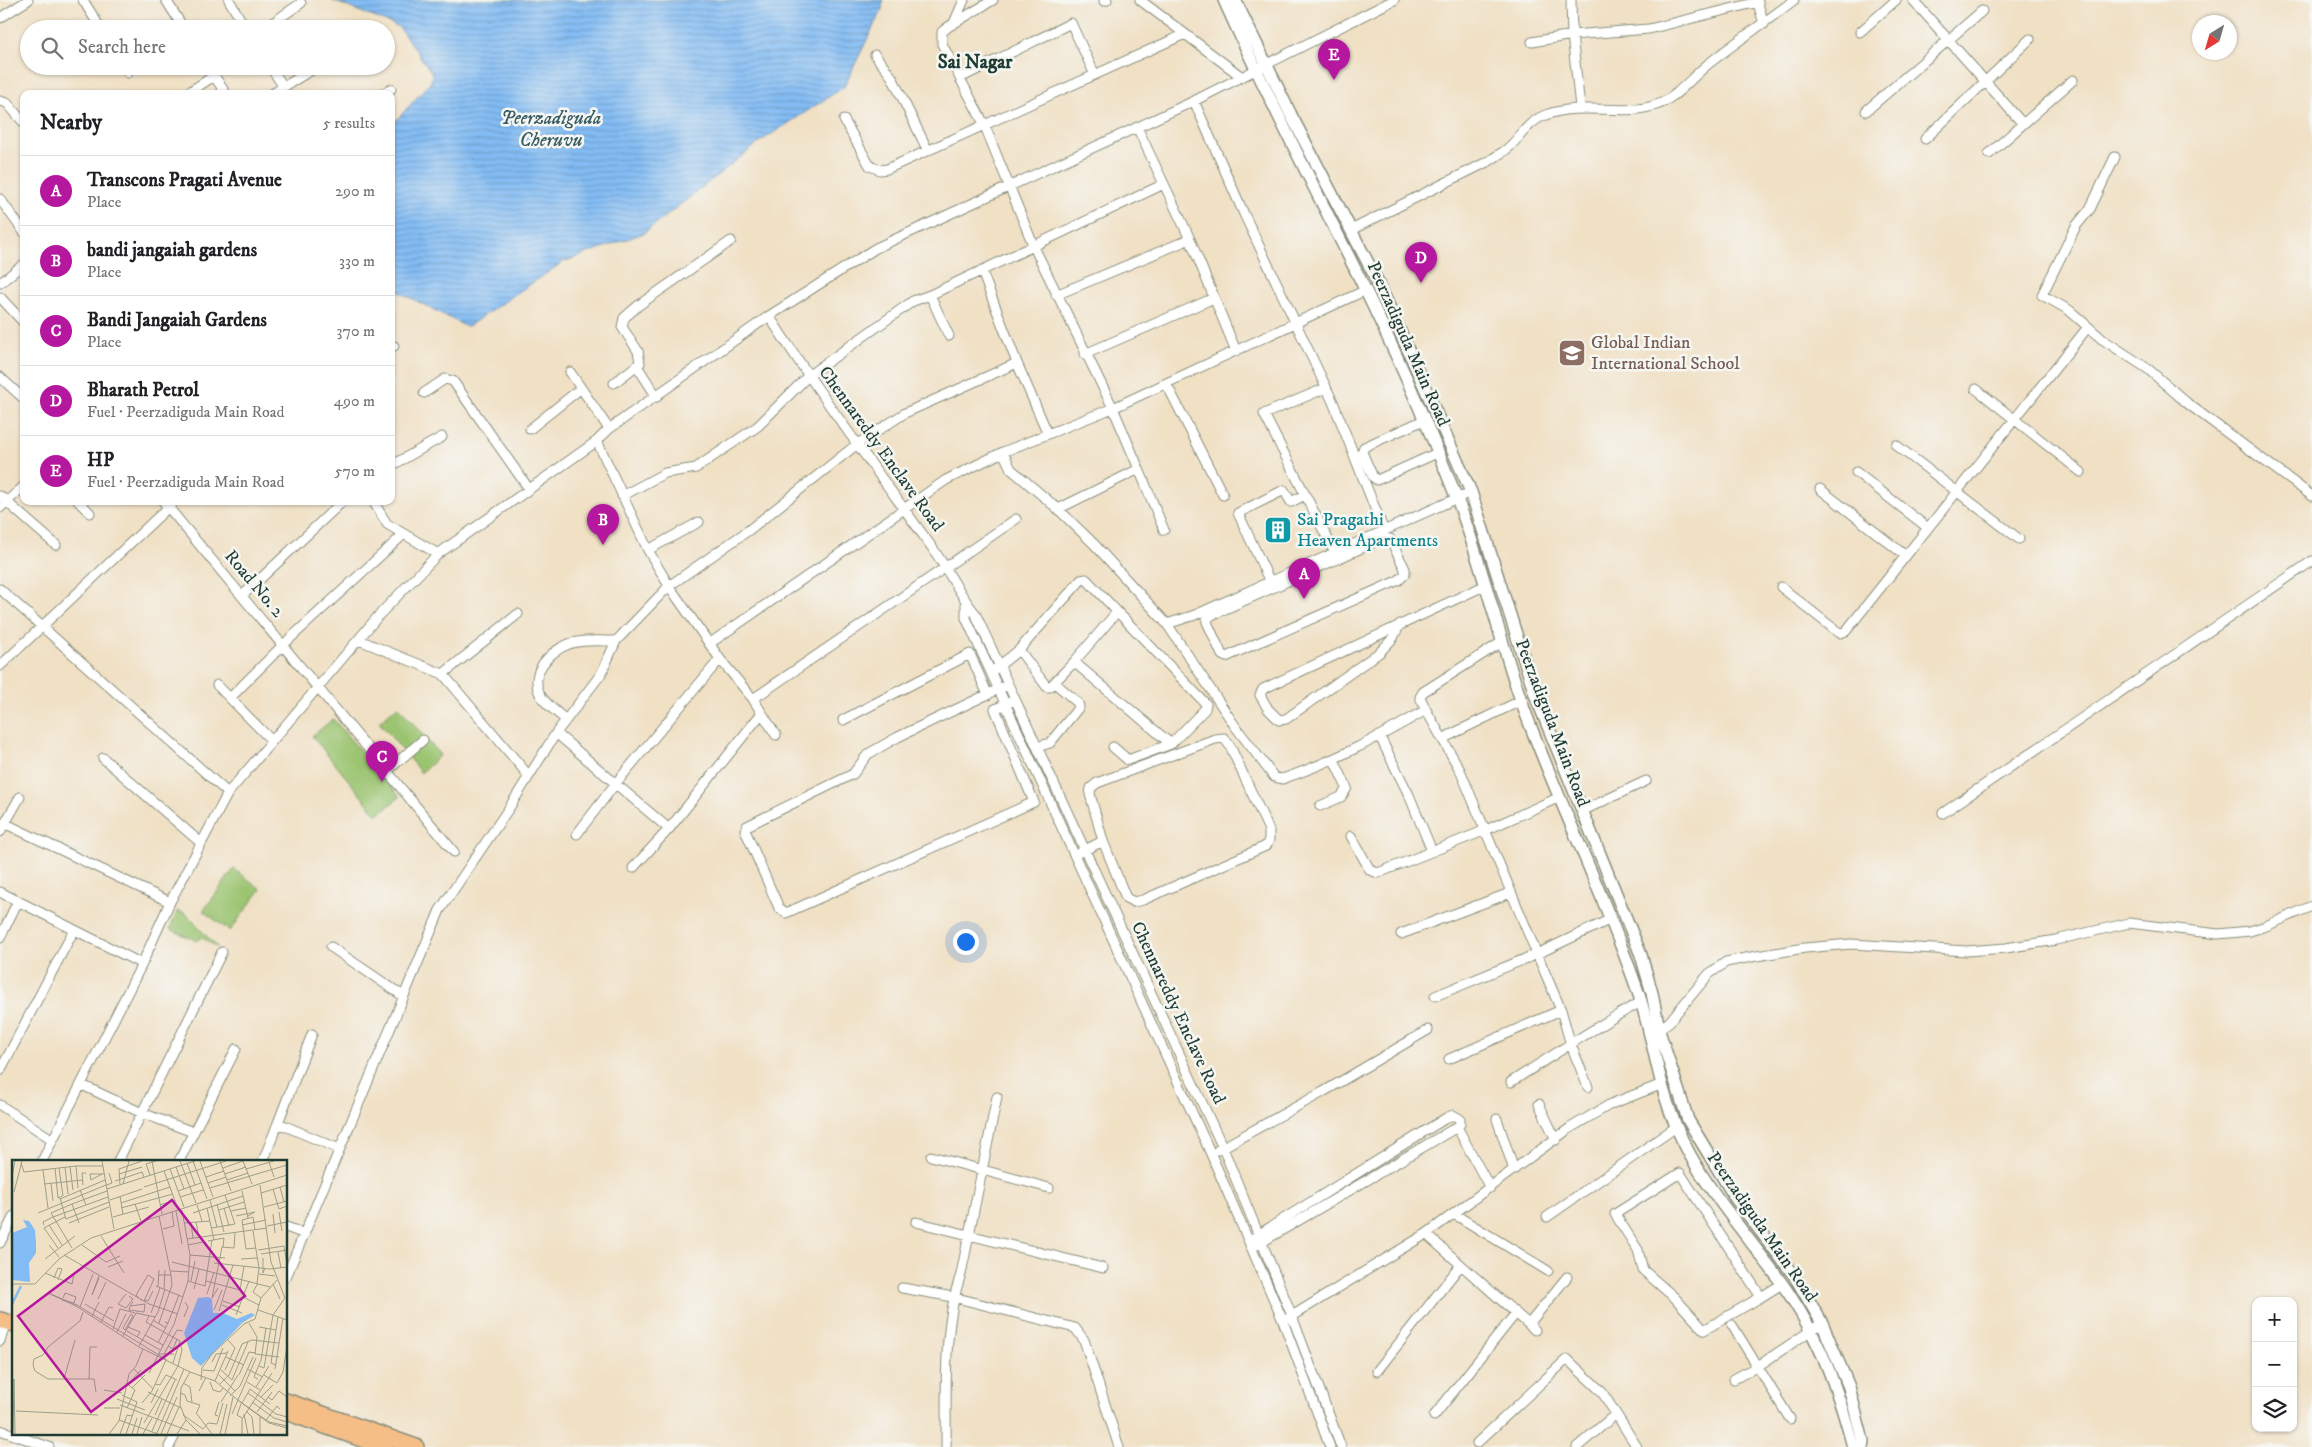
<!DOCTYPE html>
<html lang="en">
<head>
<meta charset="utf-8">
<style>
  body { margin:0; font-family:"IM FELL DW Pica",serif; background:#f6f6f6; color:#202124 }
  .controls { position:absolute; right:15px; bottom:15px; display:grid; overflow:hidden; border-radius:10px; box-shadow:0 1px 4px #0004 }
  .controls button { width:45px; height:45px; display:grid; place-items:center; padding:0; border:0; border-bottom:1px solid #e0e0e0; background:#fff; color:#202124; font:25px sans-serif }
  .compass { position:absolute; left:2192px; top:15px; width:45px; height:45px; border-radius:50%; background:#fff; box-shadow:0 1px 4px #0004; rotate:217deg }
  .you { position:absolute; left:965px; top:941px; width:18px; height:18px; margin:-12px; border:4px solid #fff; border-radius:50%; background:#1a73e8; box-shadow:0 0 0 8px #1a73e833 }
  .badge { display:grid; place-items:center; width:32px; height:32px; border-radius:50%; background:#b5179e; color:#fff; font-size:16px; font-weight:700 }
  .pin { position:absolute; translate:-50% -41px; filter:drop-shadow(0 1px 2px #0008) }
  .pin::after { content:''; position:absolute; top:26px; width:18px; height:15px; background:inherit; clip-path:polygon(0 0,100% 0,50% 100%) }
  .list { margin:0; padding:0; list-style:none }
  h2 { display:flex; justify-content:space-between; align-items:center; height:65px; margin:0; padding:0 20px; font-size:21px }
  h2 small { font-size:16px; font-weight:400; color:#757577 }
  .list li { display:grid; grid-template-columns:32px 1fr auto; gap:15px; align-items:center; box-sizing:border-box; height:70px; padding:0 20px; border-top:1px solid #e0e0e0 }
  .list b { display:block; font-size:19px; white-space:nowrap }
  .list p { margin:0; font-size:16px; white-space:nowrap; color:#757577 }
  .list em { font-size:16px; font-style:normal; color:#757577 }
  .icon { flex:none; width:28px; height:28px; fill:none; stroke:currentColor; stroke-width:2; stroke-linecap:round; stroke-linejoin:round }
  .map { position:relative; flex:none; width:2312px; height:1447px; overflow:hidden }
  .search { position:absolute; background:#fff; box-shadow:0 1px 4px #0004; left:20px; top:20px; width:375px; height:55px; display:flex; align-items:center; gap:12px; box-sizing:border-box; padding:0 18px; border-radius:28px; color:#757577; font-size:19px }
  .panel { position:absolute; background:#fff; box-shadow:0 1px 4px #0004; left:20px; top:90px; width:375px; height:415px; border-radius:10px }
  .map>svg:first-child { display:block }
  .green { fill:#9bc471; stroke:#5d8052 }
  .water { fill:url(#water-rules); stroke:#517c94 }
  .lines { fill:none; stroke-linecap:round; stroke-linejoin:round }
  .minor-casing { stroke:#888e7c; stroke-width:11 }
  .tertiary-casing { stroke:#888e7c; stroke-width:14 }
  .trunk-casing { stroke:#888e7c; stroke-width:18 }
  .minor { stroke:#fff; stroke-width:9 }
  .tertiary { stroke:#fff; stroke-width:11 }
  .trunk { stroke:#f6be87; stroke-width:15 }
  .labels { text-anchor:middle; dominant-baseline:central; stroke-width:5; stroke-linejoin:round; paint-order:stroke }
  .education-label { font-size:18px; fill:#785e54; stroke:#f6f6f2; text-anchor:start }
  .street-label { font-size:18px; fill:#1f3d34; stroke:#f6f6f2 }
  .culture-label { font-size:18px; fill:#0d838f; stroke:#f6f6f2; text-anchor:start }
  .neighbourhood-label { font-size:19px; font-weight:bold; fill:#1f3d34; stroke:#f6f6f2 }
  .water-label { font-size:19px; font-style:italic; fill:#385d64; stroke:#f6f6f2 }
  .inset-river { fill:none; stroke:#83bcf4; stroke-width:2.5 }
  .inset-road { fill:none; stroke:#9c9f8a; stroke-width:1 }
  .view { fill:#b5179e; fill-opacity:0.15; stroke:#b5179e; stroke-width:2.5 }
  .inset-edge { fill:none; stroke:#1f3d34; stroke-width:2.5 }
</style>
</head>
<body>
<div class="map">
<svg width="2312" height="1447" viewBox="0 0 2312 1447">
  <defs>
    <pattern id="water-rules" width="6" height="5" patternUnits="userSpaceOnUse" patternTransform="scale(1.25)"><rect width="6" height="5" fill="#83bcf4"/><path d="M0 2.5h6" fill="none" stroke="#6b9ac6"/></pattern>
  </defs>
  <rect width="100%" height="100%" fill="#f6f6f2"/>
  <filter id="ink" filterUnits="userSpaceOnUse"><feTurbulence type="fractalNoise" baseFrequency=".02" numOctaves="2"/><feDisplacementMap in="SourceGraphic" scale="10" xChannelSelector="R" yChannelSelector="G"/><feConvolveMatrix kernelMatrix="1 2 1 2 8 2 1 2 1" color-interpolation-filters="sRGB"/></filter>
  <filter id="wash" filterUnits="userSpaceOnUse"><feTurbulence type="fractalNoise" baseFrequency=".0096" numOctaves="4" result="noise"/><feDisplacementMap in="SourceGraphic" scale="20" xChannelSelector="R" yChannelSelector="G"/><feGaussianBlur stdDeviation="1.12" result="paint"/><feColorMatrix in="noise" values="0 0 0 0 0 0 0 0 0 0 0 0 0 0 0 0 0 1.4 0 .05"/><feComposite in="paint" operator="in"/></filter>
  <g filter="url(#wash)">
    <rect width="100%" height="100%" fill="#f0e0c4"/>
    <path class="green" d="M398 706 440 755 421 773 379 722Z
      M333 719 400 797 377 815 312 736Z
      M234 869 261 889 230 931 203 911Z
      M177 911 186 914 218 948 201 937 197 941 170 929Z"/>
    <path class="water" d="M331 0H883L882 9 844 87 761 141 644 233 563 262 467 327 401 293 391 286V126L431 82 432 73 399 27Z"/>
  </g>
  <g filter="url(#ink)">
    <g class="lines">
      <g class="minor-casing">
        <path id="minor" d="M83 0 101 29
          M166 0 184 29
          M229 0 246 29
          M993 0 948 27 942 32V44L984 124 1034 247 1113 408 1139 469 1058 509
          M1140 0 1242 77
          M1571 0 1572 35 1580 107
          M1757 0 1764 24
          M1913 0 2023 124
          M1104 1 1107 0
          M0 18 28 0
          M954 23 964 0
          M264 29 301 3
          M1860 32 1896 0
          M1532 42 1572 35 1649 29 1758 2
          M875 55 892 77 928 151
          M124 66 128 73
          M208 66 226 94
          M270 66 283 86
          M960 78 1071 23 1095 75
          M186 94 214 76
          M272 94 318 66
          M383 94 391 89
          M0 101 7 103 24 123
          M1194 101 1244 214 1333 402 1384 531
          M1866 111 1982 11
          M844 120 870 166 880 170 887 169 1185 34
          M1137 127 1190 239 1236 351
          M1925 139 2030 39
          M1989 154 2073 80
          M2115 157 2090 209 2076 226 2042 295 2069 310 2102 339 2148 369 2187 403 2312 496
          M0 199 24 232
          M1351 230 1491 160C1496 156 1502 153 1507 149 1519 139 1528 122 1543 116 1582 100 1623 118 1659 104 1679 96 1694 74 1712 61 1739 40 1767 21 1794 0
          M982 272 1017 363 1048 434
          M0 283 24 264
          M1056 295 1190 239
          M0 297 24 323
          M769 316C820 395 876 470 931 546 947 568 958 592 975 613L1223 1148 1292 1316 1341 1447
          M949 336 930 295 1164 184
          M391 347 394 346
          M1085 354 1214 298
          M637 366 657 397
          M570 372 609 429
          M0 377 24 399
          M614 383 640 363 638 351 622 327 624 318 639 305 731 241
          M1166 383 1223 495
          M1326 388 1264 414 1335 553
          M1976 389 2081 472
          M424 393 445 379 453 381 529 489
          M1424 420 1364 447 1362 452 1373 477 1377 480 1437 453
          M530 429 580 389
          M597 441 648 550 669 586 720 659 753 699 776 735
          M1896 445 2019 539
          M1003 452 1011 469 1058 509 1094 544 1167 624 1195 615 1471 492
          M391 466 442 437
          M1139 469 1164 530
          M1856 472 1928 528
          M1820 489 1906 556
          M0 496 56 545
          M622 496 665 473 696 468 758 426 808 376 913 301 930 295
          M78 501 90 513
          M163 501 454 852
          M373 501 387 524 438 554
          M0 508 24 486
          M1384 538 1390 539 1405 569V574L1399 580 1226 657 1222 655 1207 622V619L1212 615Z
          M648 550 699 522
          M1270 582 1238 513 1284 490 1291 502 1305 495
          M1781 587 1834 629 1840 633 1846 631 2088 327
          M0 589 228 793
          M242 596 343 501
          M966 602V618L1211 1154 1283 1321 1330 1447
          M1167 624 1235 726 1274 777 1282 779C1333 762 1379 737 1426 710L1420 697 1423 692 1502 642
          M1400 624 1393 638 1380 652 1286 719 1279 720 1268 709 1260 695 1263 689 1486 585
          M359 640 443 674 529 776
          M709 644 946 480 1003 452 1113 408 1366 290
          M1019 650 1081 580 1086 579 1206 704 1205 709 1171 744
          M1074 662 1117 612
          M0 666 175 501
          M995 669 1019 650 1047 687H1050L1074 662 1171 744 1128 760 1113 747
          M443 674 518 614
          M217 685 272 741
          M1003 687 898 737 868 754 853 774 747 826 745 830 779 908 786 913 1034 802 995 709 1010 702
          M230 698 283 645 403 535
          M753 699 1016 519
          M1426 710 1460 770 1537 954 1611 919
          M566 720C557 712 543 703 539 692 529 669 556 645 577 642 589 640 603 641 616 641
          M843 720 970 654 988 695
          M1380 737 1409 795 1432 851
          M1444 738 1522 700
          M1037 747 1050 743 1079 707 1078 703 1055 683
          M103 758 201 843
          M387 771 423 740
          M1320 806 1341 797 1347 788 1334 760
          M1582 811 1646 781
          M1943 813 2312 561
          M4 823 170 902
          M669 829 556 733 601 674 616 641 669 586 749 530 856 445 905 413 1017 363
          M0 832 20 797
          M577 834 616 783 720 659
          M1351 836 1370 870 1378 873 1486 830 1560 797
          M1081 852 1103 841 1126 898 1134 902 1143 900 1266 846 1269 840V830L1230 746 1224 738 1215 739 1097 783 1091 788 1090 794 1103 841
          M633 868 669 829 761 714
          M0 892 142 964
          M1401 934 1510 893
          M0 938 18 901
          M331 947 403 996
          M1435 996 1537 954 1561 1010 1571 1045 1588 1087
          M1659 1029 1669 1022 1709 974 1726 962 1751 957 1805 948 1851 944 1967 951 2006 948 2056 940 2129 923 2218 934 2250 931 2266 926 2312 906
          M312 1034 278 1123 339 1149
          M1449 1059 1561 1010
          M0 1071 74 930
          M1511 1082C1554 1055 1596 1026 1641 1002
          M82 1085 142 1113 193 1132
          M1539 1104 1556 1140
          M0 1105 53 1140
          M1497 1119 1514 1170
          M1457 1127 1490 1188
          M1218 1150 1323 1092 1428 1030
          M931 1156 1049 1188
          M42 1161 142 964 170 902 228 793 380 614 438 554 597 441 609 429 769 316 876 248 1194 101 1394 0
          M118 1161 222 952
          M179 1161 236 1049
          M263 1161 278 1123
          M1454 1214 1548 1271
          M1547 1217 1676 1127
          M916 1222 1103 1268
          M286 1227 305 1234
          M1426 1234 1535 1330
          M1253 1238 1446 1118 1453 1115 1460 1119V1124L1457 1127 1257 1245
          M0 1243 14 1216
          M286 1277 440 910 509 808 556 733
          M902 1288 953 1297 1075 1328 1084 1340 1119 1447
          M1761 1297 1704 1330 1675 1298 1643 1270 1638 1250 1615 1214 1680 1173 1761 1297 1782 1284
          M1287 1319 1426 1234 1570 1128 1611 1104 1660 1085
          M1529 1324 1567 1277
          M1732 1325 1790 1419
          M0 1341 6 1322
          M1377 1371 1460 1266
          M1734 1379 1758 1366 1822 1323
          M1434 1416 1516 1313
          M0 1430 49 1447
          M1477 1443 1567 1359 1602 1392 1637 1447
          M169 1447 176 1433
          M946 1447C947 1390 942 1329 961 1274L997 1097
          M1577 1447 1616 1414"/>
      </g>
      <g class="tertiary-casing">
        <path id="tertiary" d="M1224 0C1266 95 1314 186 1360 279 1396 352 1429 428 1459 504 1484 571 1500 641 1524 709 1559 803 1604 894 1637 989 1653 1034 1657 1082 1676 1126 1699 1181 1738 1224 1773 1271 1815 1327 1834 1376 1852 1443L1856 1447
          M1235 0 1291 115 1379 284 1471 492 1536 697 1641 955 1652 993 1660 1034 1688 1120 1736 1199 1794 1275 1822 1323 1849 1387 1863 1441 1862 1447"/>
      </g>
      <g class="trunk-casing">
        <path id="trunk" d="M0 1320 14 1324
          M286 1401 416 1447
          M286 1412 384 1447"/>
      </g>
      <use href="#minor" class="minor"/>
      <use href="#tertiary" class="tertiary"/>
      <use href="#trunk" class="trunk"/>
    </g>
  </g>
  <defs>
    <g id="school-square" transform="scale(1.4375)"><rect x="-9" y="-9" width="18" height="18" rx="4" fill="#8d6e63" stroke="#f6f6f2"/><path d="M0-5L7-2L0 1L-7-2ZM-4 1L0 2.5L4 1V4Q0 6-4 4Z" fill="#fff"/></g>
    <g id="building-square" transform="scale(1.4375)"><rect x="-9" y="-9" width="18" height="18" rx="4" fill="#0f9aa8" stroke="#f6f6f2"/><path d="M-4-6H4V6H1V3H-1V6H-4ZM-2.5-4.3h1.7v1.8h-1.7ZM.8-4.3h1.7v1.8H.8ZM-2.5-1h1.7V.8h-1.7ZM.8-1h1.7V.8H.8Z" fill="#fff"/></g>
  </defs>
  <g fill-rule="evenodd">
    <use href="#school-square" x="1572" y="353"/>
    <use href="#building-square" x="1278" y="530"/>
  </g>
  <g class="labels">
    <g class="education-label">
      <text x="1591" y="343">Global Indian<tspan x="1591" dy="21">International School</tspan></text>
    </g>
    <g class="street-label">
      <text transform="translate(1408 344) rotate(66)">Peerzadiguda Main Road</text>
      <text transform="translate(881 449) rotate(54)">Chennareddy Enclave Road</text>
      <text transform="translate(254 584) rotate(50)">Road No. 2</text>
      <text transform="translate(1552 723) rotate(69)">Peerzadiguda Main Road</text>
      <text transform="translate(1178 1013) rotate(65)">Chennareddy Enclave Road</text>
      <text transform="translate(1762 1227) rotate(55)">Peerzadiguda Main Road</text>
    </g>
    <g class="culture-label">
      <text x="1297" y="520">Sai Pragathi<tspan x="1297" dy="21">Heaven Apartments</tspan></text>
    </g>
    <g class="neighbourhood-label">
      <text x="975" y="62">Sai Nagar</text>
    </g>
    <g class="water-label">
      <text x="551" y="118">Peerzadiguda<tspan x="551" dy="22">Cheruvu</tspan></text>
    </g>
  </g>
  <g transform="translate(12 1160)">
    <rect width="275" height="275" fill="#f0e0c4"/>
    <path d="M11 60 17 61 23 70 24 82V93L17 103 18 122 0 120V73L15 67ZM196 137 200 139 201 153H211L225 159 239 153 243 155 230 163 189 206 180 198 172 173 186 138Z" fill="#83bcf4"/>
    <path class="inset-river" d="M0 144 9 126"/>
    <path class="inset-road" d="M90 1 102 69M140 1 150 54M168 1 184 43M181 1 195 39M188 1 201 37M208 1 219 31M231 1 240 24M257 2 262 17M9 3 12 12 64 6H91M175 3 183 25M64 6 66 28M53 7 56 34M58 7 61 30M164 7 172 29M43 8 46 38 50 36M47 8 51 36M211 8 231 1M158 9 172 47M234 9 262 1M31 10 36 48M152 11 166 49M90 14 79 20 78 14H92M107 14 130 7M213 14 234 7M138 15 134 4 144 1M0 16 3 1M194 17 212 11M215 20 236 13M103 21 130 12 132 17M39 23 41 41M196 23 214 17M32 24 71 20M111 24 117 1M71 25 70 13H74M95 25 100 23 97 13M108 25 107 9 130 1M132 27 214 1M268 27 272 42M198 28 275 5M95 29 183 1M261 29 267 49 275 46M68 30 74 45M166 31 189 23M230 31 236 58M2 32 10 1M249 33 275 25M108 36 111 54M168 37 191 30M48 38 54 59 97 42M48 39 93 20M98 40 130 29M198 40 205 67M109 43 158 27M60 44 95 31M123 44 129 61M205 44 212 72M148 45 163 40M185 45 190 61M252 47 275 41M109 48 161 34M195 48 202 80M212 48 217 66M207 50 232 42M164 51 170 84M219 51 234 48M267 52 270 71M26 53 94 25M181 53 231 36M261 54 263 73M147 56 159 115M224 56 243 52 236 56M101 57 137 47M184 62 187 77M57 63 97 47M172 63 198 61M179 63 181 78M32 65 31 62 41 57 96 37M37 65 50 85M230 65 254 60M255 66 275 62M200 68 223 64 213 35M151 69 162 66 160 52M243 70 241 57 230 60 234 89 244 88M241 71 247 108 245 123M89 76 112 113M175 79 255 68M196 81 212 78 211 87M37 85 47 97M70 85 94 102 108 96M176 85 191 82M46 88 32 68 53 57M60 88 39 53 60 44 67 63M246 90 272 86 275 104M266 92 269 108M249 94 275 90M52 95 137 144 166 154M178 95 213 98M251 98V113L253 108M33 99 63 76M229 99 245 98M160 102 258 127M202 103 258 109 275 107M96 107 111 101M159 111 177 112M33 113 60 124 62 114M247 114 263 116M147 115H159L160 125 147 163M87 116 80 135 87 118M42 118 46 108 50 109 46 120M176 121 193 126 200 80M179 121 183 101M194 121 228 130 232 106M246 123 241 132 249 138M0 124H23L47 99 79 78 275 15M261 124 268 139M144 126 171 137M146 127 147 110M206 128 200 138 210 87 222 88 223 73M152 129 153 110M182 129 187 109M114 134 106 144 114 148 121 139 117 136M195 134 202 112M231 137 247 145M86 139 94 122M50 140 62 143 64 137 53 133 51 138M132 140 136 141 141 131M130 141 124 135 136 115 142 119 132 141M211 141 228 147M121 142 118 146 133 144M73 144 83 150 87 142M210 145 230 153M118 146 117 150 132 152 133 144M68 147 81 114M202 150 210 130M246 150 275 160M207 151 221 105M71 152 68 161 36 187 31 195 22 199 21 205 23 211 36 219H82L84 232M139 153 148 128M119 154 121 156 113 170 111 168ZM224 155 237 121M80 156 83 150 102 161M137 156 134 162 168 181 161 203M172 157 176 147 173 142M141 160 154 168M89 162 97 147 101 148M156 163 167 135M237 163 245 177 243 194 267 197M116 167 128 172 125 177M247 167 264 170M101 169 108 149 123 153M115 171 148 190M105 172 114 154M133 175 151 185M111 176 124 153 143 157M146 183 156 163 153 162M127 186 146 152 153 129M156 186 161 189 165 179M146 194H162M152 194 165 170 171 171M214 197 232 205M155 200 65 145 36 133 64 146 127 187 178 212 203 221 227 241M200 202 204 194 215 193M264 205 259 203 266 157M247 206 252 208 261 155 273 138 259 102 248 25M122 209 141 229M235 209 251 217M263 209 271 158M191 210 202 211 211 188M209 210 220 220 236 182M213 210 223 188 216 180M178 212 169 228 168 245 174 260 188 274M137 213 162 164 176 121 178 95 170 50M207 215 223 231M227 215 237 192 244 193M252 215 265 223 271 212 275 186M52 219 63 180M77 219 78 187H85M246 219 242 217 249 200 254 168M189 220 190 208 200 194 232 164 243 159 249 138 265 120M203 221 216 191M198 222 201 230 208 232 211 228M235 222 248 230M114 223 123 230 115 248M171 223 178 227 180 242M116 224 129 210M143 224 148 225 154 215 165 220M208 224 217 215 230 184 240 180 267 183M244 227 257 206M120 228 133 215M92 230 110 233M187 231 194 217M136 232 169 248M168 233 173 235 175 241 188 245 184 254M236 233 264 254 275 257M110 235 125 242 114 274M218 236 228 226 241 197M249 237 261 225M256 237 260 240 267 231 275 237M105 239 133 250M209 242 226 215M240 242 262 258 275 262M130 243 140 231 154 200M139 243 146 229M230 243 238 229 258 244M229 244 225 255 230 258M108 245 177 271M92 248H108M4 251 86 255M234 251 240 257 242 274M245 252 260 232M185 254 200 274M220 254 244 198M232 254 236 274M143 255 150 239M171 255 191 269 196 263 205 264 211 243M206 256 203 255 207 242M107 260 146 274M254 260 265 246 268 249M132 263 166 206 170 190 168 183M275 266 257 262 227 241 257 263 275 268M140 271 163 220M145 273 172 209M1 274 2 219 3 274M97 274 107 261 117 214 124 206 131 189M108 274 115 255 120 256M120 274 125 258M125 274 130 257M131 274 140 258M149 274 165 237M155 274 167 247M165 274 174 260M208 274 215 244M213 274 221 237M230 274V259L260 213M248 274V257"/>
    <path class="view" d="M160 40 233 136 79 252 6 156Z"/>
    <rect width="275" height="275" class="inset-edge"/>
  </g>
</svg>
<div class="controls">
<button>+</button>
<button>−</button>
<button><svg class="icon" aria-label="layers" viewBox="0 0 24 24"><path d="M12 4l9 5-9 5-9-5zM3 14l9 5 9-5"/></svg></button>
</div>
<svg class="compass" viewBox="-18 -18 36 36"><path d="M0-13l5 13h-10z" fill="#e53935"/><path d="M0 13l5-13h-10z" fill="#757577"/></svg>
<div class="you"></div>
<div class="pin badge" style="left:1304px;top:599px">A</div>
<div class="pin badge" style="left:603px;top:545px">B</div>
<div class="pin badge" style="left:382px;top:782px">C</div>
<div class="pin badge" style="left:1421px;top:283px">D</div>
<div class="pin badge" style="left:1334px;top:80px">E</div>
<div class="search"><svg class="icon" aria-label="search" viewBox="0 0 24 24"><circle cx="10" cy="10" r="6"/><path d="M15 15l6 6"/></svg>Search here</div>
<section class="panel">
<h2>Nearby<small>5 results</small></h2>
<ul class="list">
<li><span class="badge">A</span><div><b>Transcons Pragati Avenue</b><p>Place</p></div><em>290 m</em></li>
<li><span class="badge">B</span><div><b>bandi jangaiah gardens</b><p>Place</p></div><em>330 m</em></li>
<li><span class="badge">C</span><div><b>Bandi Jangaiah Gardens</b><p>Place</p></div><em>370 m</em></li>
<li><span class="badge">D</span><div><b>Bharath Petrol</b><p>Fuel · Peerzadiguda Main Road</p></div><em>490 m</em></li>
<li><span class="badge">E</span><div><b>HP</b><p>Fuel · Peerzadiguda Main Road</p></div><em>570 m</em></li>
</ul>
</section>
</div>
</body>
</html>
